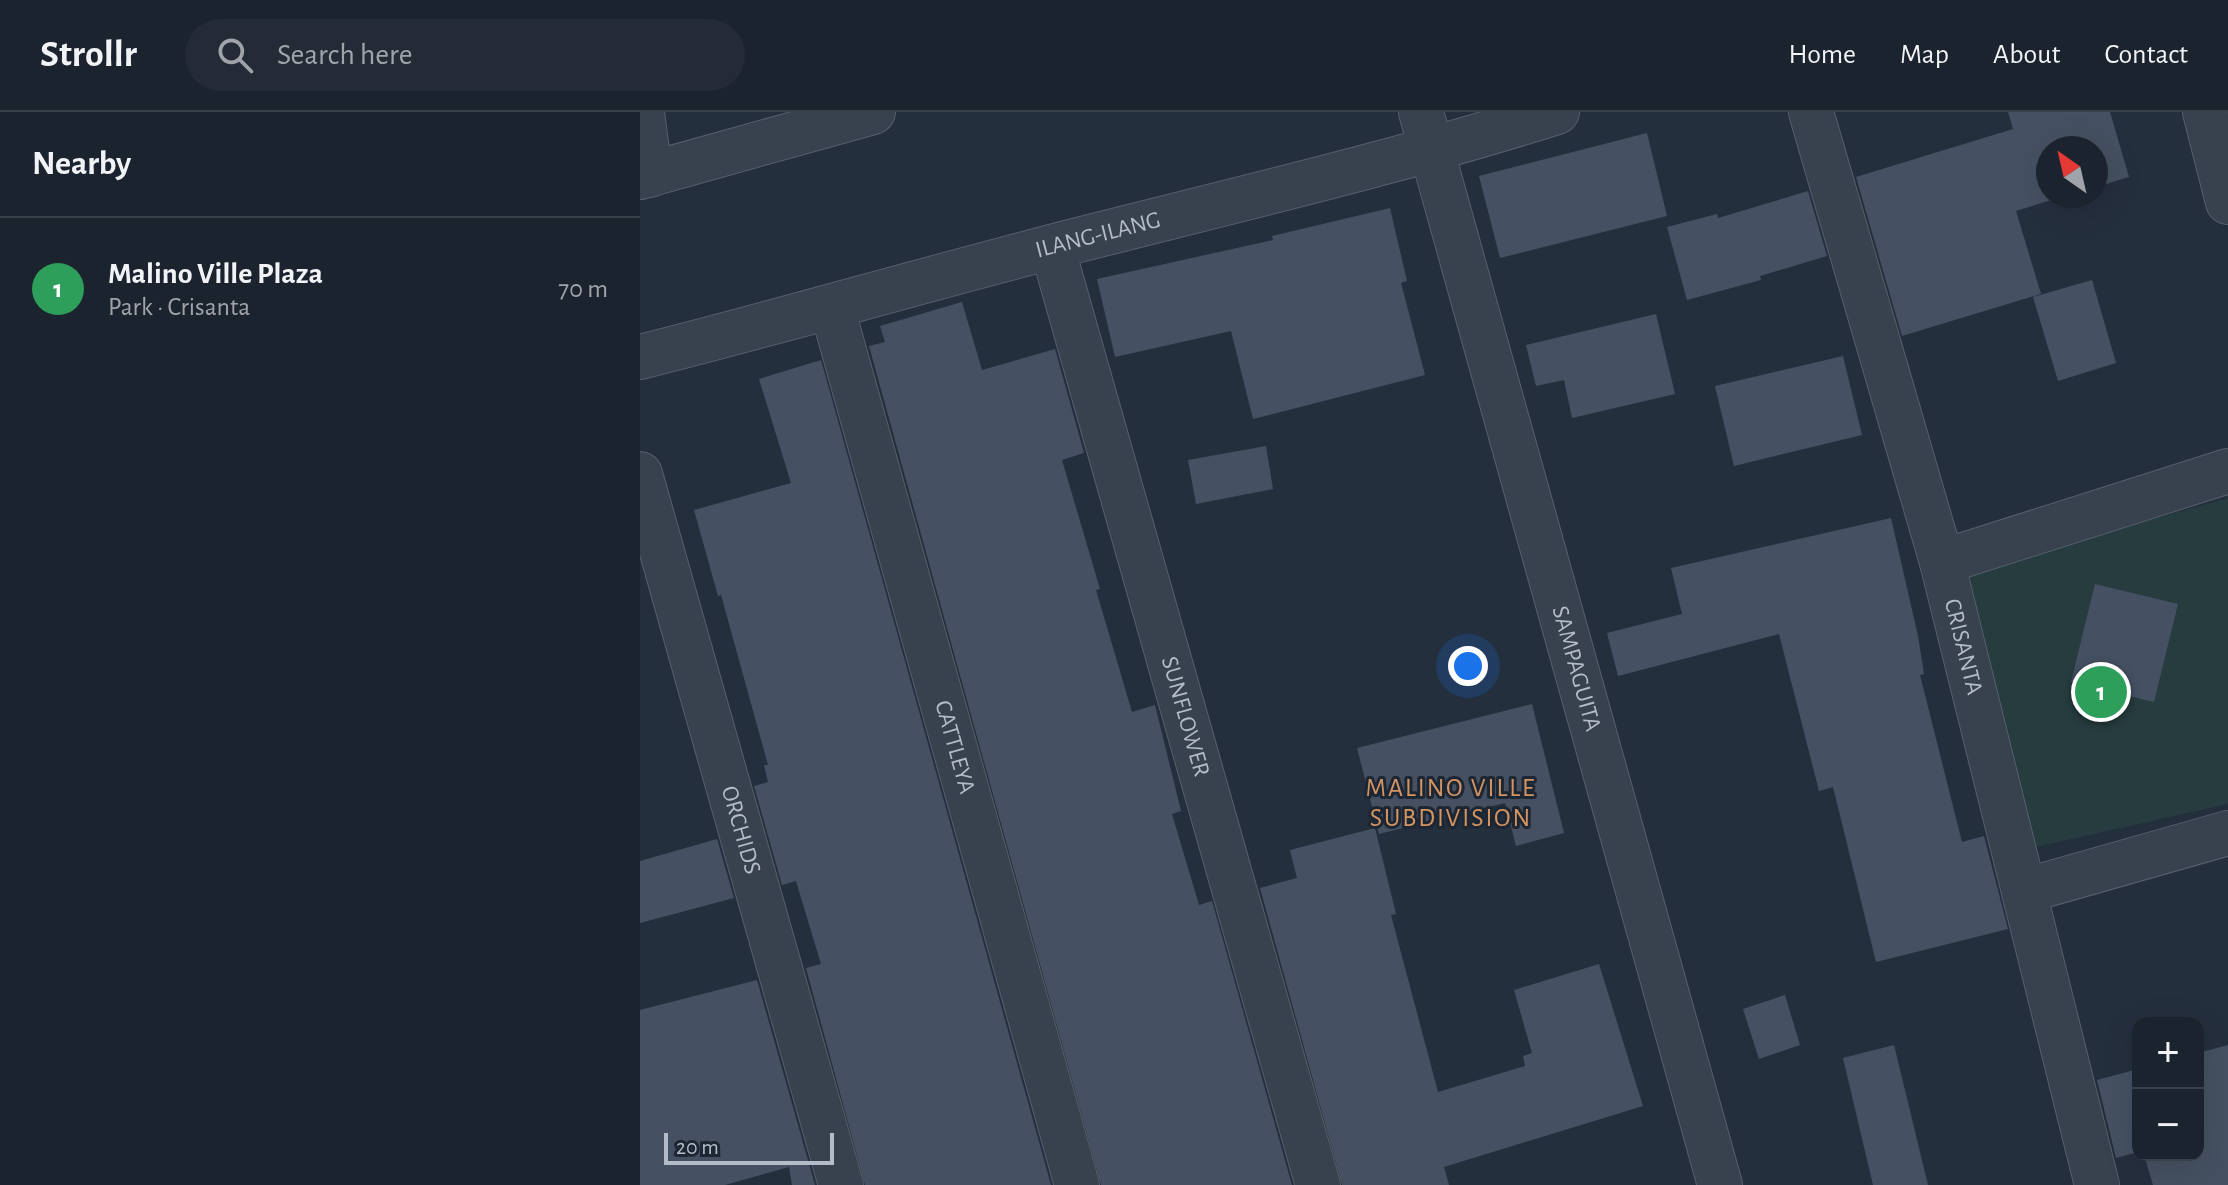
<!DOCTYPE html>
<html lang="en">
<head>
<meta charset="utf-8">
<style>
  body { margin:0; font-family:"Alegreya Sans",sans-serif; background:#242b36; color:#f1f3f6 }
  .controls { position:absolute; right:24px; bottom:24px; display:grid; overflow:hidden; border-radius:16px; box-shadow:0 8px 32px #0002 }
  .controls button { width:72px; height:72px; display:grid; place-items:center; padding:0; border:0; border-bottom:2px solid #39404a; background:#1b232e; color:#f1f3f6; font:40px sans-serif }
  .compass { position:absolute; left:1396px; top:24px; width:72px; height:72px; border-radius:50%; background:#1b232e; box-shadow:0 8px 32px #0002; rotate:326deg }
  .scale { position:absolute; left:24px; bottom:20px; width:170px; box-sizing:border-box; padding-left:8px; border:4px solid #b4bcc9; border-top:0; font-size:22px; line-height:28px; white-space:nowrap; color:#b4bcc9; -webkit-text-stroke:6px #1d2633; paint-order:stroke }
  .you { position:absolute; left:828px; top:554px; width:28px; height:28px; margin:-20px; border:6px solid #fff; border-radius:50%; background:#1a73e8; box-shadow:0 0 0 12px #1a73e833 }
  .badge { display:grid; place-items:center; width:52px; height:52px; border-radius:50%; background:#8ab4f8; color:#fff; font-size:26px; font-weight:700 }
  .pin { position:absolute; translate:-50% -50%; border:4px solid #fff; box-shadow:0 2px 8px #0006 }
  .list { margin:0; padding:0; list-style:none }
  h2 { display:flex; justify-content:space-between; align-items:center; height:104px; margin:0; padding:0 32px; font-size:34px }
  h2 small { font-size:26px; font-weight:400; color:#a0a4aa }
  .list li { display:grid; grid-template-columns:52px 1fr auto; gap:24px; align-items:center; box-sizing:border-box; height:144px; padding:0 32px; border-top:2px solid #39404a }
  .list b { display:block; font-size:30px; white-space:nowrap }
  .list p { margin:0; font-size:26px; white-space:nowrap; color:#a0a4aa }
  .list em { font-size:26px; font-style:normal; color:#a0a4aa }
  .icon { flex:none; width:44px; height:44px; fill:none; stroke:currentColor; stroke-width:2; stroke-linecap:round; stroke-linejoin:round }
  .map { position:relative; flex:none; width:1588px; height:1073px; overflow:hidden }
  header { display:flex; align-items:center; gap:48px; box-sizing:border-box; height:112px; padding:0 40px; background:#1b232e; border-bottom:2px solid #39404a }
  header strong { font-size:38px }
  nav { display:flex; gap:44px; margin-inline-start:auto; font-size:28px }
  .search { width:560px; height:72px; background:#242b36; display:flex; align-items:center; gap:20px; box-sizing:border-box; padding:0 28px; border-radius:44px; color:#a0a4aa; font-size:30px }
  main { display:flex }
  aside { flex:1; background:#1b232e }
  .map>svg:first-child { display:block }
  .green { fill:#263c3f }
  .building { fill:#455162 }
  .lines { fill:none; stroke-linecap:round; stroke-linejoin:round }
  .minor-casing { stroke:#565f6c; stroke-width:46 }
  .minor { stroke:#38414e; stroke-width:44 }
  .labels { text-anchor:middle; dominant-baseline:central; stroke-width:6; stroke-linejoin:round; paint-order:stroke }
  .street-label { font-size:24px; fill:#b4bcc9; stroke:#1d2633 }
  .neighbourhood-label { font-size:26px; letter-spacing:2px; fill:#d59563; stroke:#1d2633 }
</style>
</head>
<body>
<header>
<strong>Strollr</strong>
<div class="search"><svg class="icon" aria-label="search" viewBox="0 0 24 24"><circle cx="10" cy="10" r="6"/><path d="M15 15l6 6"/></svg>Search here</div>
<nav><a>Home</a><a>Map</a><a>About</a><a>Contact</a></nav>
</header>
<main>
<aside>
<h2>Nearby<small></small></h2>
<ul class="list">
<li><span class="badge" style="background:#2e9e5b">1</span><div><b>Malino Ville Plaza</b><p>Park · Crisanta</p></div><em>70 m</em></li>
</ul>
</aside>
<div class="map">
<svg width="1588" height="1073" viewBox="0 0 1588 1073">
  <rect width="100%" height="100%" fill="#242f3e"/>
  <path class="green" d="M1588 386V692L1377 739 1304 467Z"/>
  <path class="building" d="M1368 0H1470L1489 65 1456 75V36H1408V84H1424L1376 99 1401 182 1262 224 1216 65 1373 17Z
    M1007 21 1027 104 860 146 839 64Z
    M1168 79 1187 144 1120 164 1121 168 1047 188 1027 115 1077 102 1078 106Z
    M750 96 767 169 761 171 785 263 613 307 591 219 475 245 457 167 633 128 632 124Z
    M1452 168 1476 251 1418 269 1393 185Z
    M322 190 342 258 415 237 444 341 422 348 460 477 456 478 492 600 515 593 541 699 532 702 559 793 572 789 652 1073H461L229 234 245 230 240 214Z
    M1016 202 1035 282 932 306 924 268 896 274 886 233Z
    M1203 244 1222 323 1094 354 1075 274Z
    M181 248 411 1073H225L166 856 181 852 156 769 142 773 114 674 128 670 124 653H128L81 483 78 484 54 398 151 371 119 267Z
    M626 334 633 377 556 392 548 348Z
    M1251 406 1278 524 1284 562 1280 563 1322 730 1344 724 1368 817 1236 850 1193 675 1179 679 1139 522 978 564 967 521 1042 502 1031 456Z
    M1455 472 1538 492 1514 590 1431 570Z
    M892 592 924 721 876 734 865 691 739 722 717 636Z
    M735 716 756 802 751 803 798 980 885 954 883 944 892 941 874 878 959 852 1003 994 804 1055 809 1073H702L620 776 657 766 650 738Z
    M77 727 94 786 0 811V749Z
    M117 868 175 1073H152L149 1055 85 1073H0V898Z
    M1145 883 1160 933 1119 947 1103 897Z
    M1254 933 1288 1073H1233L1203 946Z
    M1588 933V1073H1513L1504 1043H1558V941Z
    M1498 957V1040L1476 1046 1457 968Z"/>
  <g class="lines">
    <g class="minor-casing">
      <g id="minor">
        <path d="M2 0 10 63"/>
        <path id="s1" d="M781 0 1080 1073"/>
        <path id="s2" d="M1171 0 1302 450 1457 1073"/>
        <path d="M1565 0 1588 90"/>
        <path d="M0 65 233 0"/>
        <path id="s3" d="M412 135 678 1073"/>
        <path id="s4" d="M192 196 437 1073"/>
        <path id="s5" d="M0 245C139 210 276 170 415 134 583 91 752 52 917 0"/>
        <path id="s6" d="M0 362 201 1073"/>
        <path d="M1302 450 1588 359"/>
        <path d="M1384 779 1588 721"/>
      </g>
    </g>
    <use href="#minor" class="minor"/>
  </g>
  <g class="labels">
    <g class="street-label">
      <text stroke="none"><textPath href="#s5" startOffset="474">ILANG-ILANG</textPath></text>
      <text stroke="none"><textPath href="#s2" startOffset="556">CRISANTA</textPath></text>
      <text stroke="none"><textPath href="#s1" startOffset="578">SAMPAGUITA</textPath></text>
      <text stroke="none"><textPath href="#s3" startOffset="488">SUNFLOWER</textPath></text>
      <text stroke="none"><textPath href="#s4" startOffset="456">CATTLEYA</textPath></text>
      <text stroke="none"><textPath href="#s6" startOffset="370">ORCHIDS</textPath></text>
    </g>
    <g class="neighbourhood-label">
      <text x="811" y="676">MALINO VILLE<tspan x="811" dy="30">SUBDIVISION</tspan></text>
    </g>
  </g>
</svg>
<div class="controls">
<button>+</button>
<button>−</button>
</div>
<svg class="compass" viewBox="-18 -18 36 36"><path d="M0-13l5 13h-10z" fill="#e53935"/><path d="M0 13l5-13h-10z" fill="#a0a4aa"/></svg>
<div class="scale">20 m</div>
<div class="you"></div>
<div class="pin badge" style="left:1461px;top:580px;background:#2e9e5b">1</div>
</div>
</main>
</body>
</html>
